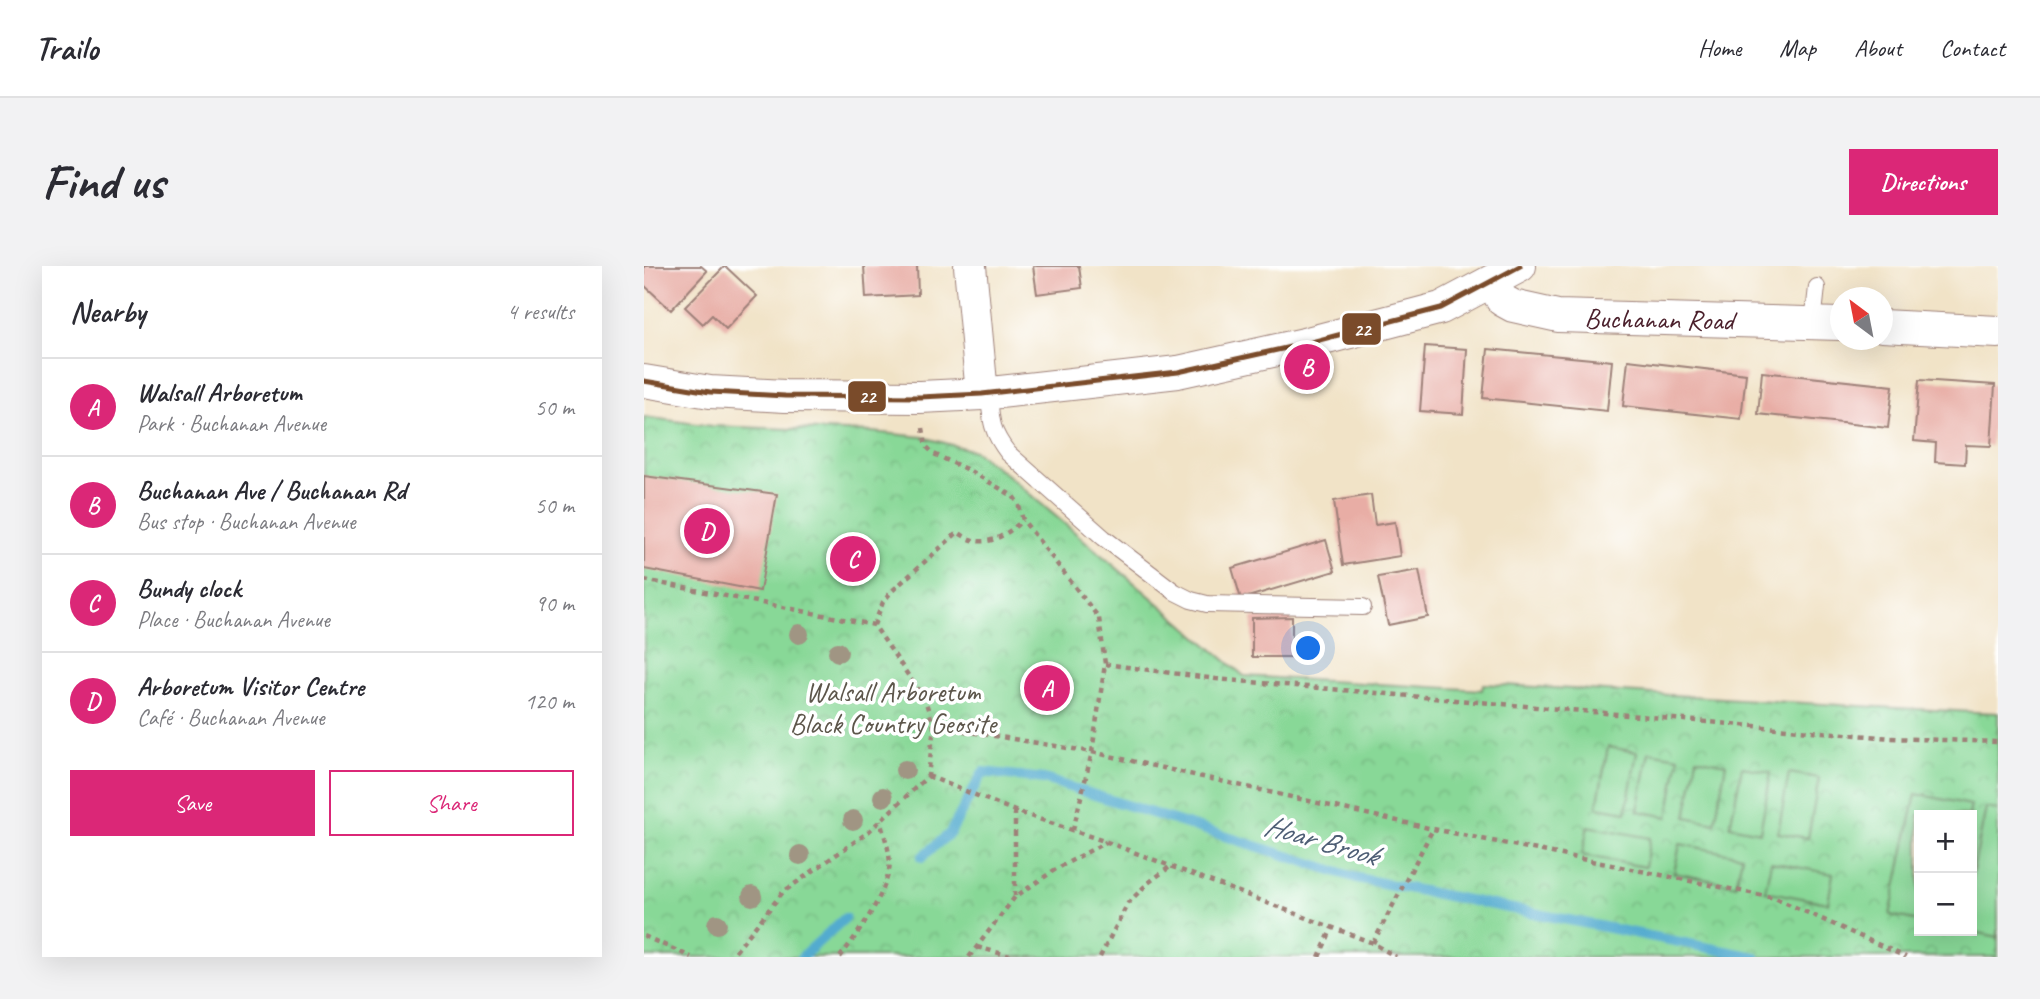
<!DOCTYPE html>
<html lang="en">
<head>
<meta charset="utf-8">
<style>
  body { margin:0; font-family:Caveat,sans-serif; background:#f2f2f3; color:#2b2b33 }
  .controls { position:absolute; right:21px; bottom:21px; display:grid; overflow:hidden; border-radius:0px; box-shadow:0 7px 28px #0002 }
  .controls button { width:63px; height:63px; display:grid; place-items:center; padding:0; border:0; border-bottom:2px solid #e1e1e2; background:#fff; color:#2b2b33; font:35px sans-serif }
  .compass { position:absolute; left:1186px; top:21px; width:63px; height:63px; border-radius:50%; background:#fff; box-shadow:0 7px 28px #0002; rotate:328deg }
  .you { position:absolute; left:665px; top:383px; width:24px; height:24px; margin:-18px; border:5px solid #fff; border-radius:50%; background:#1a73e8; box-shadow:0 0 0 10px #1a73e833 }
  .badge { display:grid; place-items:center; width:46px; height:46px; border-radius:50%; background:#db2777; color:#fff; font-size:23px; font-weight:700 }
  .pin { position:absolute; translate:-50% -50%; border:4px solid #fff; box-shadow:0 2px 7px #0006 }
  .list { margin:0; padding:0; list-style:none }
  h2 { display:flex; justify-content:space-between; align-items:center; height:91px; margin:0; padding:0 28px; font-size:30px }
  h2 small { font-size:23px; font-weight:400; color:#7c7c81 }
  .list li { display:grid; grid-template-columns:46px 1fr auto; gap:21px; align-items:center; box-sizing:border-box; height:98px; padding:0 28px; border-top:2px solid #e1e1e2 }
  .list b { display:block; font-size:26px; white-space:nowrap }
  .list p { margin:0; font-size:23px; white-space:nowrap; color:#7c7c81 }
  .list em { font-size:23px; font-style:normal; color:#7c7c81 }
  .actions { display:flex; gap:14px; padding:21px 28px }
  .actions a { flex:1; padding:16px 0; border:2px solid #db2777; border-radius:0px; text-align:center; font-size:24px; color:#db2777 }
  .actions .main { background:#db2777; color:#fff }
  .map { position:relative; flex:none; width:1354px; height:691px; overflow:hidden; border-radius:0px }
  header { display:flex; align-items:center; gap:42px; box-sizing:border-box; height:98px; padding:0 35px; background:#fff; border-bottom:2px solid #e1e1e2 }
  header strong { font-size:33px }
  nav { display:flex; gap:38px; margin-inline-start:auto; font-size:24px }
  .intro { display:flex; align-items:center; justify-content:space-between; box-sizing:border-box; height:168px; padding:0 42px }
  h1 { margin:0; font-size:49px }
  .button { padding:18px 32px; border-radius:0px; background:#db2777; color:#fff; font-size:24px; font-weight:700 }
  main { display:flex; gap:42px; padding:0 42px }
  aside { flex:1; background:#fff; border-radius:0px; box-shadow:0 7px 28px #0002 }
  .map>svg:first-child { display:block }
  .park { fill:url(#park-crowns); stroke:#697c61; stroke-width:2; fill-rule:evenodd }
  .pitch { fill:#88d897; stroke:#697c61; stroke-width:2 }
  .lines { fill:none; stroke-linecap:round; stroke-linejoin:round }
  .stream { stroke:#52abcf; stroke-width:10 }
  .building { fill:#e8ada5 }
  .service-casing { stroke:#9e8179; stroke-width:18 }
  .minor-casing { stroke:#9e8179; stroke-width:34 }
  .path { stroke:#9e8179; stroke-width:4.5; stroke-dasharray:5 5; stroke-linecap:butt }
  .service { stroke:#fff; stroke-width:16 }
  .minor { stroke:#fff; stroke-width:32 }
  .bus-1-casing { stroke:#fff; stroke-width:10 }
  .bus-1 { stroke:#7a4b2a; stroke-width:5 }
  .tree { fill:#a09583 }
  .labels { text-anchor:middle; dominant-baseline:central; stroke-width:7; stroke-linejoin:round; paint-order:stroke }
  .street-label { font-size:28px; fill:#4a1f2b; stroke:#fff }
  .park-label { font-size:28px; fill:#5d564b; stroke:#fff }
  .water-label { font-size:30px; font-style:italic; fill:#4e5e75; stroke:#fff }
  .line-badge { stroke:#fff; stroke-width:2.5 }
  .badge-label { font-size:19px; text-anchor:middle; font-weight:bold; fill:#fff }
</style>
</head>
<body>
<header>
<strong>Trailo</strong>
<nav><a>Home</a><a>Map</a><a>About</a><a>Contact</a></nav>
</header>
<div class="intro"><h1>Find us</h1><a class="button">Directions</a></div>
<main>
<aside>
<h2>Nearby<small>4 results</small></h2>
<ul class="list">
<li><span class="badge">A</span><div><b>Walsall Arboretum</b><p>Park · Buchanan Avenue</p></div><em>50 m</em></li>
<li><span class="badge">B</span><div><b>Buchanan Ave / Buchanan Rd</b><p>Bus stop · Buchanan Avenue</p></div><em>50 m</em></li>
<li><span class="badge">C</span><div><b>Bundy clock</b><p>Place · Buchanan Avenue</p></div><em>90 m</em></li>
<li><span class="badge">D</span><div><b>Arboretum Visitor Centre</b><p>Café · Buchanan Avenue</p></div><em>120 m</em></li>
</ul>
<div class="actions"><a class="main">Save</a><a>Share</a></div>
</aside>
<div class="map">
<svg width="1354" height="691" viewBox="0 0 1354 691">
  <defs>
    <pattern id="park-crowns" width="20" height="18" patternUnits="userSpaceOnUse" patternTransform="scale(1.75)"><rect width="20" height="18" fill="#88d897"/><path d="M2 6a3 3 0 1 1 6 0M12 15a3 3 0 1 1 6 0" fill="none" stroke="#77b982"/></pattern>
  </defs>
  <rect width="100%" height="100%" fill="#fff"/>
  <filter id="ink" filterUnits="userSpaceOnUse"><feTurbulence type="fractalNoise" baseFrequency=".0143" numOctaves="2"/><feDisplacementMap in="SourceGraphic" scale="14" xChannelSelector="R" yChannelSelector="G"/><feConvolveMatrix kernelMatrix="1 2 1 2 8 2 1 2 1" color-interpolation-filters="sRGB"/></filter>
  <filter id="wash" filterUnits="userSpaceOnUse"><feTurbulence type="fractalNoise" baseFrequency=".00686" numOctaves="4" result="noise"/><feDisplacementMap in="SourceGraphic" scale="28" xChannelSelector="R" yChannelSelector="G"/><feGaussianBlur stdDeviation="1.57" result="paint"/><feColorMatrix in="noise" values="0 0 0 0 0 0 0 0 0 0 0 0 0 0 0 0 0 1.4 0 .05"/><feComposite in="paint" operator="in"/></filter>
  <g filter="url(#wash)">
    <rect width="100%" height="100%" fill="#f1e3c7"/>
    <path class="park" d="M0 151 68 160 228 166 279 171 330 185 362 208 600 410 838 424 839 418C1011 427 1182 440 1354 447V691H0ZM1275 549H1328V665H1275Z"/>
    <path class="pitch" d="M964 481 993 486 982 546 953 541Z
      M1005 486 1035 491 1024 551 994 545Z
      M1053 492 1082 498 1071 557 1042 551Z
      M1098 501 1127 506 1116 566 1086 560Z
      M1145 507 1175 512 1164 572 1134 567Z
      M1272 528 1327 539 1325 549H1275V655L1246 649Z
      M1342 542 1354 544V671L1326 665 1328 610Z
      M944 560 1006 572 1001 601 938 589Z
      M1036 578 1098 590 1092 619 1030 607Z
      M1127 596 1189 608 1184 637 1121 625Z"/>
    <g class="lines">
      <path class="stream" d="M278 591 306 567 339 506 400 513 713 612 1111 691
        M158 691 201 652"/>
    </g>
    <g id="blocks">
      <path class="building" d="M0 0H57L63 5 27 44 0 19Z
        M81 0 113 30 82 63 68 49 59 58 41 41Z
        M220 0H273L274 29 222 32Z
        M389 0H435L438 22 393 28Z
        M781 80 823 83 819 148 776 145Z
        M844 83 968 95 963 145 839 132Z
        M984 94 1102 108 1097 153 979 140Z
        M1118 106 1249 120 1244 162 1114 148Z
        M1275 114 1351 119 1347 180 1322 179 1321 198 1291 196 1292 177 1270 175Z
        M0 210 133 228 116 325 0 303Z
        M727 229 731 259 751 256 756 290 699 299 690 235Z
        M682 274 691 305 597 333 588 302Z
        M775 304 784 351 744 359 734 311Z
        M648 351V391H608V352Z"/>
    </g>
  </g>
  <g filter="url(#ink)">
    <use href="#blocks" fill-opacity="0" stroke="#9e8179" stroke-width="2"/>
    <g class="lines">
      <g class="service-casing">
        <path id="service" d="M1169 57 1173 21
          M345 128C347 155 347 165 364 187L460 272 531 326 547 334 563 338 719 341"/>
      </g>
      <g class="minor-casing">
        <path id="minor" d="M326 0 338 128
          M848 15 858 34 869 40 914 50 1196 58
          M1238 60 1354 66
          M0 115 66 126 141 130 276 131 338 128 534 106 660 78 797 42 876 0"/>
      </g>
      <path class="path" d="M279 162 282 180 290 188 326 205 369 230 374 237 379 254 455 352 461 398 448 486 429 564
        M0 314 230 359 281 434 290 460 284 510 223 567 139 626 87 691
        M230 359 239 336 248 325 314 266C338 285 359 272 379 254
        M461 398 572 413 1247 472 1354 476
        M290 460 448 486 789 563 1131 632 1262 691
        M284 510 371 545 463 576 729 677 752 691
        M371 545V630
        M0 670 47 691
        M729 677 789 563
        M333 681 370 691
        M196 691C214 668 239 633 245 604 248 588 240 570 236 555
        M325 691 371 631 412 603 462 576
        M456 691 484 637 504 617 527 600
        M675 691 688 662"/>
      <use href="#service" class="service"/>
      <use href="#minor" class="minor"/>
      <g class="bus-1-casing">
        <path id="bus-1" d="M0 115 66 126 141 130 276 131 338 128 534 106 660 78 797 42 876 0"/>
      </g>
      <use href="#bus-1" class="bus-1"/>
    </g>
    <g class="tree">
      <circle cx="155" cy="368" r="10"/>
      <circle cx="194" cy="386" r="10"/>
      <circle cx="261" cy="504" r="10"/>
      <circle cx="239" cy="531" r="10"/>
      <circle cx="209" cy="554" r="10"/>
      <circle cx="156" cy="589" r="10"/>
      <circle cx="108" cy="630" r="10"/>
      <circle cx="73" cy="658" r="10"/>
    </g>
  </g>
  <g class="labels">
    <g class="street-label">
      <text transform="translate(1015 53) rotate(1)">Buchanan Road</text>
    </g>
    <g class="park-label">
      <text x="249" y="425">Walsall Arboretum<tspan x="249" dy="32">Black Country Geosite</tspan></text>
    </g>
    <g class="water-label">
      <text transform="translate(677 574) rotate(16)">Hoar Brook</text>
    </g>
  </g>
  <g class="line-badge">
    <rect x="697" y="46" width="41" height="34" rx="7" fill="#7a4b2a"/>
    <rect x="203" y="114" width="40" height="33" rx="7" fill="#7a4b2a"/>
  </g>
  <g class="badge-label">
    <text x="718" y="70">22</text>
    <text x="223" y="137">22</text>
  </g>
</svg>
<div class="controls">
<button>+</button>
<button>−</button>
</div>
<svg class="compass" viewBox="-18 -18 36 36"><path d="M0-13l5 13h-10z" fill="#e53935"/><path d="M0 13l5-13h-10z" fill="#7c7c81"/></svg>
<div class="you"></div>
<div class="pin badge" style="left:403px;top:422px">A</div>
<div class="pin badge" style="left:663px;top:101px">B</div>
<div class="pin badge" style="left:209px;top:293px">C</div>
<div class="pin badge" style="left:63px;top:265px">D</div>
</div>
</main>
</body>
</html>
